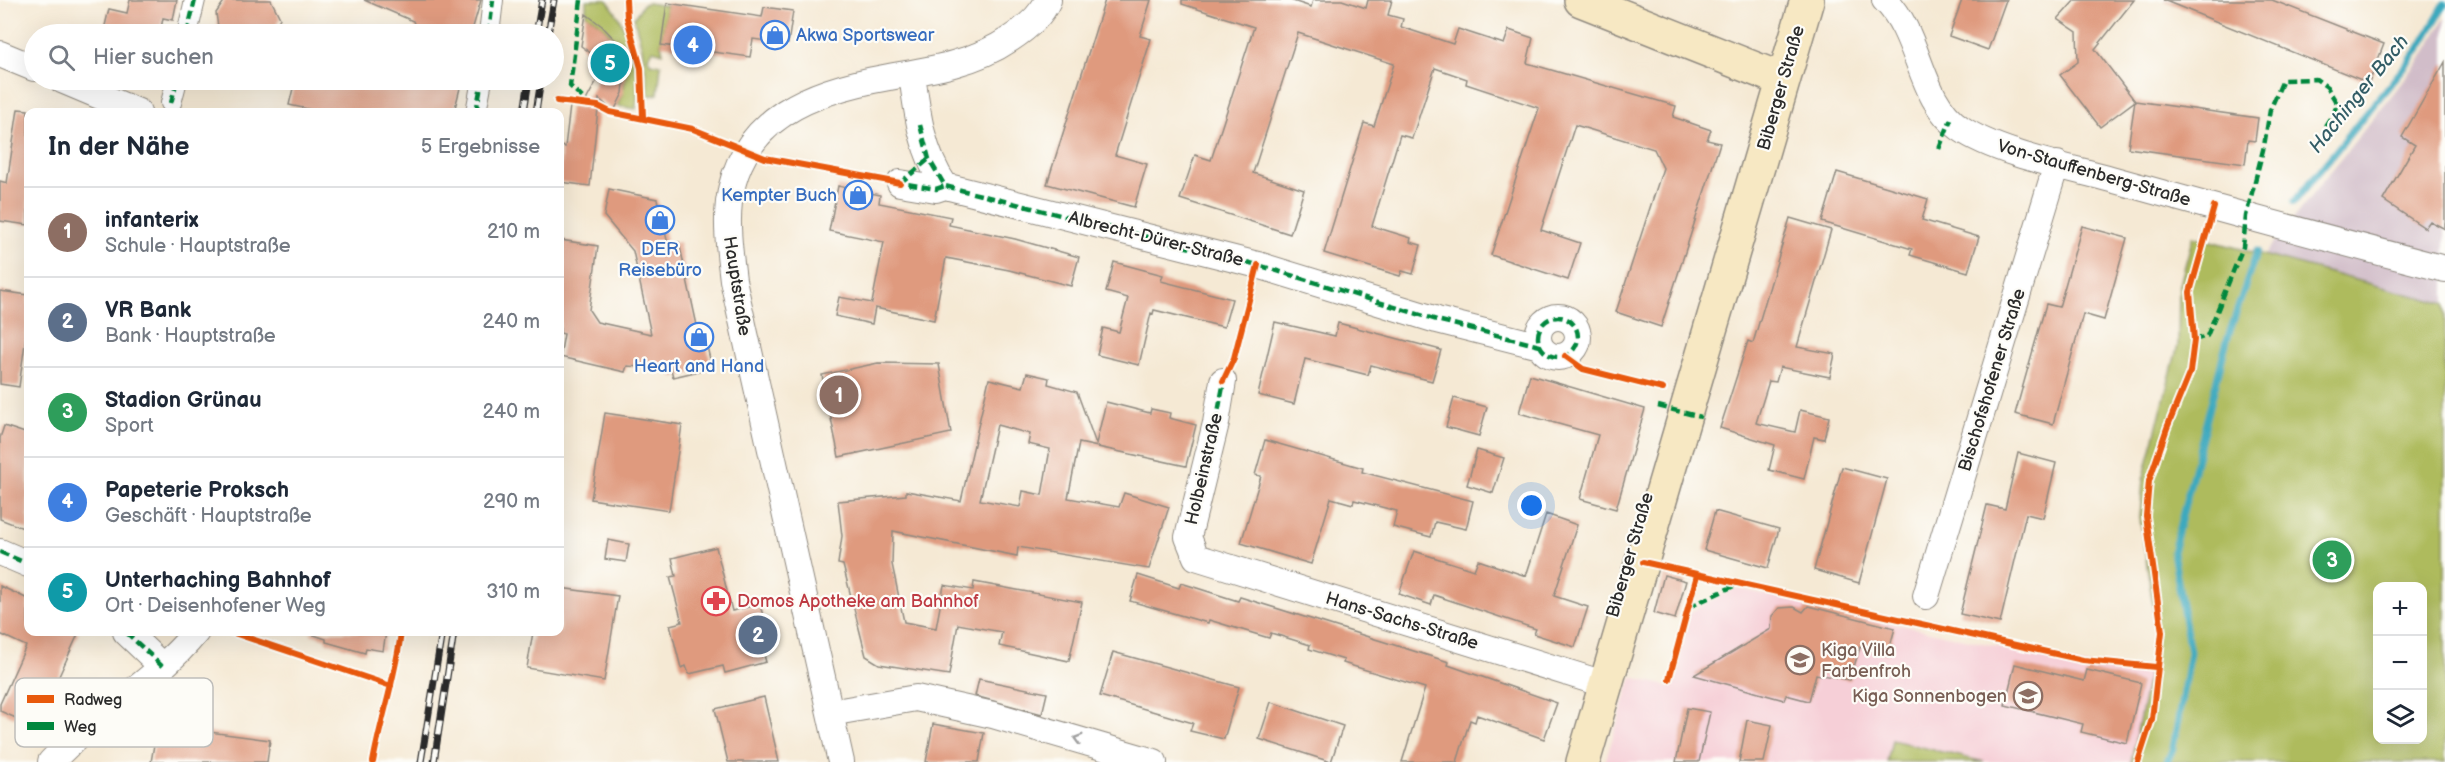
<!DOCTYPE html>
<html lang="de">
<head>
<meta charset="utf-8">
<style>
  body { margin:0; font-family:"Balsamiq Sans",sans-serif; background:#f6f6f7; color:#1f2937 }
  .controls { position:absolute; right:18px; bottom:18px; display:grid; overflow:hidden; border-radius:12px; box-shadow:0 6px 24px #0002 }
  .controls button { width:54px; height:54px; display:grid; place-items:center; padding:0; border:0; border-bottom:2px solid #e0e1e3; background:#fff; color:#1f2937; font:30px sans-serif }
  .you { position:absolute; left:1532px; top:506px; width:21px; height:21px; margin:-15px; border:4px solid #fff; border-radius:50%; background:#1a73e8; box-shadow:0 0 0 9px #1a73e833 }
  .badge { display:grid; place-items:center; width:39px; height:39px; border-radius:50%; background:#ea580c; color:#fff; font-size:20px; font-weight:700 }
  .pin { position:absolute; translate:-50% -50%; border:3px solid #fff; box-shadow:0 2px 6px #0006 }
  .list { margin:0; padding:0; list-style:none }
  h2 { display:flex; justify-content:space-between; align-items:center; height:78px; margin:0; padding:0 24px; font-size:26px }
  h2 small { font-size:20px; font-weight:400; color:#747a83 }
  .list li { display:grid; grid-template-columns:39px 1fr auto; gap:18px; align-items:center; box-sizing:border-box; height:90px; padding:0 24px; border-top:2px solid #e0e1e3 }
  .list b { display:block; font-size:22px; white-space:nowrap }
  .list p { margin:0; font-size:20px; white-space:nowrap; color:#747a83 }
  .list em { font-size:20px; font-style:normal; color:#747a83 }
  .icon { flex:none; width:33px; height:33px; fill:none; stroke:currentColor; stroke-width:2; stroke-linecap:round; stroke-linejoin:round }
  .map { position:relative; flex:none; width:2445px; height:762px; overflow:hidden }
  .search { position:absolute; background:#fff; box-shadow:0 6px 24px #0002; left:24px; top:24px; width:540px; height:66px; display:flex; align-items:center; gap:15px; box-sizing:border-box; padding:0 21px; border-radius:33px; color:#747a83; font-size:22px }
  .panel { position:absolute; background:#fff; box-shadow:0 6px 24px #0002; left:24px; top:108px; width:540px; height:528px; border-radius:12px }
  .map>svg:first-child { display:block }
  .built { fill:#f6cfd7 }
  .industrial { fill:#d1bdc9 }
  .green { fill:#aebb5d; stroke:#6c7344; stroke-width:1.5; fill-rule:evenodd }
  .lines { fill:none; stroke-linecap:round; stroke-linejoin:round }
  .stream { stroke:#3ea9be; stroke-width:7 }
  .building { fill:#df9a7e; fill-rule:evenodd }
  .pedestrian-casing { stroke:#908a80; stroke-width:22 }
  .minor-casing { stroke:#908a80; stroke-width:28 }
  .secondary-casing { stroke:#908a80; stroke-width:36 }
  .pedestrian { stroke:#fff; stroke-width:20 }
  .minor { stroke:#fff; stroke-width:26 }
  .secondary { stroke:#f7e8c3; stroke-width:33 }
  .rail-casing { stroke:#2b2b2b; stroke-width:7 }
  .rail { stroke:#fdfcf7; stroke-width:4.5; stroke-dasharray:14; stroke-linecap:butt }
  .quiet { stroke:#00873e; stroke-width:4.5; stroke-dasharray:9 4.5; stroke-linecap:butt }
  .cycleway-casing { stroke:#fdfcf7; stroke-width:10 }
  .cycleway { stroke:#e8590c; stroke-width:6 }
  .oneway { stroke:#a0a0a0 }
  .labels { text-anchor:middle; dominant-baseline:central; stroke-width:4.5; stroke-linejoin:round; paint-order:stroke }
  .shop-label { font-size:18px; fill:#366cbe; stroke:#fdfcf7 }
  .street-label { font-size:18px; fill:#2b2b2b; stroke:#fdfcf7 }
  .health-label { font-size:18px; fill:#be3a42; stroke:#fdfcf7; text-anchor:start }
  .education-label { font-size:18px; fill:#785e54; stroke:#fdfcf7; text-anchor:start }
  .water-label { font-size:20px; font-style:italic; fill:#335d66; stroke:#fdfcf7 }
  .key { fill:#fdfcf7; stroke:#bebdba; stroke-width:1.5 }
  .key-label { font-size:16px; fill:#2b2b2b }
</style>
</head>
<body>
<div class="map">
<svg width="2445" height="762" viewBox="0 0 2445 762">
  <rect width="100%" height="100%" fill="#fdfcf7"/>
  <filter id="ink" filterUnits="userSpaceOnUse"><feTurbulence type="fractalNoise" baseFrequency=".0167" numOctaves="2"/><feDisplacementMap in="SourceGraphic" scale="12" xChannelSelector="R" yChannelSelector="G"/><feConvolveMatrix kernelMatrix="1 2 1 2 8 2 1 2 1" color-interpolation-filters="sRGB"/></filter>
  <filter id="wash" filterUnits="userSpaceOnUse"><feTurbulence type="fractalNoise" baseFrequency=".008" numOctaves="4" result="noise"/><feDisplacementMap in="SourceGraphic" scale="24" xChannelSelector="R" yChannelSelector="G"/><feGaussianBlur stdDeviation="1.35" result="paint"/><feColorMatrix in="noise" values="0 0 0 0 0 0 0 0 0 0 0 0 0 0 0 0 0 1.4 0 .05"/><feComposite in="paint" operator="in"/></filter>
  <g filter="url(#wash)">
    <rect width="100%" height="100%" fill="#f5e9d4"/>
    <path class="built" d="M1736 588 2081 665 2152 672 2131 762H1984L1892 740 1887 762H1605L1632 677 1670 687 1690 612Z"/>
    <path class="industrial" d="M2445 18V304L2263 256 2424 55Z"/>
    <path class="green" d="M586 0H607C631 30 641 71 636 109L617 106C636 71 620 33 586 15Z
      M648 3 667 6 661 44 663 53 653 50 648 57 650 63 661 65 658 94 649 96 642 48 634 18 643 4Z
      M2193 236 2445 304V762H2131L2157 632 2140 518 2143 480 2178 345 2179 288ZM2378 586H2422V740H2378Z
      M1892 740 1984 762H1887Z"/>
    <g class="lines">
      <path class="stream" d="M2294 202 2419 49 2445 4
        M2167 762 2173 748 2190 652 2173 552 2227 340 2257 251"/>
    </g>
    <g id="blocks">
      <path class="building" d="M130 0H177L173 20 163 18 160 34H103L109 9 127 13Z
        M225 0H271L280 18 272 34H219L216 13Z
        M364 0H481L471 34H418L413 21Z
        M1105 0H1151L1140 36 1151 39 1115 155 1147 164 1134 207 1047 184Z
        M1182 0H1290L1311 7 1313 0H1342L1366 8 1368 0H1392L1388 15 1403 19 1401 27 1453 44 1458 29 1504 44 1509 30 1533 38 1527 63 1676 106 1673 117 1711 130 1707 140 1720 143 1661 327 1616 312 1663 168 1654 149 1575 125 1541 230 1580 243 1568 280 1491 255 1539 108 1466 84 1467 79 1435 68 1412 138 1400 135 1372 226 1411 238 1410 242 1421 245 1413 274 1402 271 1400 276 1324 253 1364 123 1374 126 1394 64 1298 33 1253 173 1304 190 1290 234 1180 199 1195 155 1211 160 1254 27 1182 4Z
        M1962 0H2006L1988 50 1949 36Z
        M2075 0H2134L2095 49 2135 101 2100 127 2060 75 2078 62 2077 32 2058 19Z
        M2163 0H2272L2384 44 2369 83Z
        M667 3 762 17 764 7 793 11 788 44 753 39 750 57 661 45Z
        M586 14 602 26 616 41 626 66 623 93 614 111 599 99 590 186 560 182 561 146 565 147 570 106 582 108 597 80V64L592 54 581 46Z
        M2445 62V229L2430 221 2425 228 2383 200 2415 145 2402 137Z
        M295 80H462L454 112H322L289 105Z
        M2135 101 2258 118 2255 141 2248 140 2245 164 2128 148Z
        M18 109 28 110V225L0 221V181L7 183Z
        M1837 172 1928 199 1922 220 1979 237 1968 272 1910 255 1912 249 1822 222Z
        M838 186 880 195 879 203 951 217 949 225 1015 239 1079 257 1071 286 1009 270 946 258 934 320 875 308 872 324 835 316 839 297 872 303 884 242 829 231Z
        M609 189 657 199 668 244 679 242 698 330 703 329 712 368 673 377 670 365 655 368 627 366 625 372 560 357 564 334 560 333V240L598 246 589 310 597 322 651 334 633 251 604 216Z
        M1790 218 1831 230 1797 347 1835 354 1830 377 1780 367 1776 382 1769 381 1756 423 1795 432 1800 410 1829 417 1824 439 1814 437 1804 479 1769 470 1775 445 1720 428 1748 341 1753 343Z
        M2082 226 2127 238 2104 320 2083 314 2053 424 2015 414 2046 304 2059 307Z
        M1114 262 1163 275 1161 281 1232 299 1224 327 1154 310 1153 314 1151 313 1139 365 1097 355 1103 328 1119 332 1128 298 1106 292Z
        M0 291 28 295V321L19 387 0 384Z
        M1275 322 1335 336 1338 323 1441 350 1432 381 1371 365 1368 375 1305 359 1294 404 1258 395Z
        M878 363 939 364 951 433 839 457 822 375Z
        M1027 373 1049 378 1048 384 1077 392 1096 444 1106 402 1150 413 1151 409 1170 413 1169 418 1196 425 1186 466 1079 443 1068 498 1119 507 1124 493 1169 507 1149 569 1018 547 1017 556 893 531 892 564 904 622 936 628 944 585 973 590 974 582 1082 602 1069 661 999 646 1002 632 958 624 949 675 879 664 866 656 843 565 838 564 842 536 838 501 906 495V491L961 501 989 379 1023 387ZM997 425 1030 434 1028 444 1050 449 1042 495 1023 491 1020 507 980 500Z
        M1530 375 1645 409 1616 509 1580 499 1598 435 1519 413Z
        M1454 398 1487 407 1479 436 1446 427Z
        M605 413 682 425 669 511 591 499Z
        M4 426 28 434V530L0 519V438Z
        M1265 440 1363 468 1362 472 1473 501 1466 529 1435 522 1431 537 1393 527 1397 511 1354 500 1353 504 1331 498 1311 564 1241 543 1261 476 1255 475Z
        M1477 450 1504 458 1493 493 1467 485Z
        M2018 453 2056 463 2043 518 2026 514 2000 623 1960 614 1987 505 2005 509Z
        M1842 467 1887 479 1859 583 1814 570Z
        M1715 511 1779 529 1768 568 1704 550Z
        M1546 514 1577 525 1554 596 1588 607 1575 647 1534 634 1536 629 1434 595 1431 605 1399 594 1414 551 1474 570 1478 560 1526 576Z
        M608 540 629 544 626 562 605 559Z
        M716 547 732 611 760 604 770 646 762 648 766 662 725 673 723 666 689 674 686 666 681 668 670 625 682 622 670 577 676 576 672 558Z
        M1138 575 1179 588 1181 583 1238 601 1240 597 1449 662 1448 665 1557 703 1544 739 1477 715 1475 722 1470 720 1457 762H1402L1425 688 1343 663 1344 660 1309 649 1310 645 1271 633 1269 638 1209 620 1208 623 1130 601Z
        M1664 575 1686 581 1675 619 1654 613Z
        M0 586 28 599V632H79L36 727 0 711V704L26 646 0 634Z
        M560 588 618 596 604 681 527 668 533 632H560Z
        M1808 606 1895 628 1888 654 1860 647 1850 680 1816 674 1809 701 1786 695 1784 700 1694 675 1771 629 1772 616 1779 608 1794 607 1803 612Z
        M311 632H386L383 651 366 648 365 653 326 642V639L311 634Z
        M1113 652 1239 687 1224 739 1190 731 1193 723 1100 696Z
        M2015 664 2084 681 2087 670 2141 683 2127 743 2081 732 2083 724 2005 705Z
        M979 679 1047 693 1042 714 975 696Z
        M764 697 779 762H728L715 709Z
        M1271 702 1343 726 1331 762 1259 739Z
        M1687 708 1710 712 1699 762H1676Z
        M1747 720 1772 725 1764 762H1739Z
        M933 724 984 733 979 762H926Z
        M194 730 270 740 267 762H151L156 733 193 739Z"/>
    </g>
  </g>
  <g filter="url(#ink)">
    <use href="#blocks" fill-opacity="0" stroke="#908a80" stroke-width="1.5"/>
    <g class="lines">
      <g class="pedestrian-casing">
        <path id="pedestrian" d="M187 34 195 0
          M489 34 493 0
          M171 103 177 80
          M476 112 482 80"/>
      </g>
      <g class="minor-casing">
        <path id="minor" d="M1885 0C1921 35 1918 99 1960 128 1996 153 2067 167 2111 179 2222 210 2333 240 2445 269
          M0 54 34 68
          M912 74C917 113 922 153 945 186L1258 265 1437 320 1540 346
          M62 80 138 112
          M900 183 936 189 945 186
          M1538 337a20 20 0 1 1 40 0a20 20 0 1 1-40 0Z
          M1223 381 1216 423 1188 537 1196 557 1607 685
          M0 552 28 564
          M1926 596 2057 164
          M126 632 163 667
          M830 713 916 698 993 715 1154 762
          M51 762C96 714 154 683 196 632
          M841 762 733 280C730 254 726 228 729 202 740 116 815 90 889 77 931 70 975 63 1010 39 1024 30 1041 16 1048 0"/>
      </g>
      <g class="secondary-casing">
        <path id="secondary" d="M1581 0 1783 80
          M1583 762 1807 0"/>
      </g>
      <use href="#pedestrian" class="pedestrian"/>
      <use href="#minor" class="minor"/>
      <use href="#secondary" class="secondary"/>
      <g class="rail-casing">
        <path id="rail" d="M536 34 542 0
          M548 34 554 0
          M524 112 529 80
          M536 112 541 80
          M421 762 442 632
          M434 762 454 632"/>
      </g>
      <use href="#rail" class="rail"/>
      <path class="quiet" d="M581 0 570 86 590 105
        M187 34 195 0
        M489 34 493 0
        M171 103 177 80
        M476 112 482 80
        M920 125 929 159 945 186 1258 265 1437 320 1540 346
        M1939 149 1951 119
        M895 182 936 189 945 186
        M900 183 929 159
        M1538 337a20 20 0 1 1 40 0a20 20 0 1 1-40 0Z
        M2194 340 2207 336 2243 247 2246 216 2264 146 2270 110 2283 80 2316 79 2327 87 2336 102 2335 111 2325 126
        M1658 406 1701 417
        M1216 423 1225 376
        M0 552 28 564
        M1689 607 1736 585
        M126 632 163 667"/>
      <g class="cycleway-casing">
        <path id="cycleway" d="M626 0 627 18 641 68 643 117
          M557 101 598 106 610 112 693 129 765 158 900 183
          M1565 356 1583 369 1663 389
          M1223 381 1234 358 1258 265
          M1643 562 2083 660 2156 667
          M231 632 391 686
          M1669 679 1697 575
          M373 762C381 718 396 676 401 632
          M2138 762 2152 719 2162 632 2146 516 2149 481 2167 428 2190 372 2194 340 2190 292 2214 207"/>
      </g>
      <use href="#cycleway" class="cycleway"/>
    </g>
    <defs><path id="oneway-chevron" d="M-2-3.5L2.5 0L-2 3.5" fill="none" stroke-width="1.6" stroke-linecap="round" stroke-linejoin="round" transform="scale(1.5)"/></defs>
    <use class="oneway" href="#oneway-chevron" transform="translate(1078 739) rotate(-164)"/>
  </g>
  <defs>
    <g id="shop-ring" transform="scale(1.5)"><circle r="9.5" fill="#fdfcf7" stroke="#3f7fe0" stroke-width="1.5"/><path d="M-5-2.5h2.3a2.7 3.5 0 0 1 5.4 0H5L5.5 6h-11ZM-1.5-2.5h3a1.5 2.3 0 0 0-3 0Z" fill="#3f7fe0"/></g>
    <g id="pharmacy-ring" transform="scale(1.5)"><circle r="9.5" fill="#fdfcf7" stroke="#e0444e" stroke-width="1.5"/><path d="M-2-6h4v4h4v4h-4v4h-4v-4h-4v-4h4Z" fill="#e0444e"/></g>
    <g id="school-ring" transform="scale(1.5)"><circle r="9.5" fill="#fdfcf7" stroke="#8d6e63" stroke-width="1.5"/><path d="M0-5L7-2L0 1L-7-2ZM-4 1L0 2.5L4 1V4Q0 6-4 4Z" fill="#8d6e63"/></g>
  </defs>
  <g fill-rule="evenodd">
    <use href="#shop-ring" x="775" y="35"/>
    <use href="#shop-ring" x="858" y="195"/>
    <use href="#shop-ring" x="660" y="220"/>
    <use href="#shop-ring" x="699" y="337"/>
    <use href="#pharmacy-ring" x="716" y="601"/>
    <use href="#school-ring" x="1800" y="660"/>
    <use href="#school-ring" x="2028" y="696"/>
  </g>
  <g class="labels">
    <g class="shop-label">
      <text x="796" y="35" text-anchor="start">Akwa Sportswear</text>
      <text x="837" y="195" text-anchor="end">Kempter Buch</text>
      <text x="660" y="249">DER<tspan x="660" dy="21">Reisebüro</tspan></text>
      <text x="699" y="366">Heart and Hand</text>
    </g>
    <g class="street-label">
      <text transform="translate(1781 88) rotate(-74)">Biberger Straße</text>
      <text transform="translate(2094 173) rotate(16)">Von-Stauffenberg-Straße</text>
      <text transform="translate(1156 239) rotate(14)">Albrecht-Dürer-Straße</text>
      <text transform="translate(737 286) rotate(81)">Hauptstraße</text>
      <text transform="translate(1992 380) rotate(-73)">Bischofshofener Straße</text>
      <text transform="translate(1204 469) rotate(-77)">Holbeinstraße</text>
      <text transform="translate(1630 555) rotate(-74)">Biberger Straße</text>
      <text transform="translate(1402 621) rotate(17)">Hans-Sachs-Straße</text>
    </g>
    <g class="health-label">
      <text x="737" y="601">Domos Apotheke am Bahnhof</text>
    </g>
    <g class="education-label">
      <text x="1821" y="650">Kiga Villa<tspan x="1821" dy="21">Farbenfroh</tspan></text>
      <text x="2007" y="696" text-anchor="end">Kiga Sonnenbogen</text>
    </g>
    <g class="water-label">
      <text transform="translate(2359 94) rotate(-51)">Hachinger Bach</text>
    </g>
  </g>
  <rect x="15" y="678" width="198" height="69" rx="9" class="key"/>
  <rect x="27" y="695" width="27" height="8" fill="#e8590c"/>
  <rect x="27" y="722" width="27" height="8" fill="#00873e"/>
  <g class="key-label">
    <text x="64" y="705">Radweg</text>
    <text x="64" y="732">Weg</text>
  </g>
</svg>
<div class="controls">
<button>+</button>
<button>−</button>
<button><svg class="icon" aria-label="layers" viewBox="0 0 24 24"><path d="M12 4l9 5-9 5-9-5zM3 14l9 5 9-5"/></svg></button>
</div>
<div class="you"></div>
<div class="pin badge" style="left:839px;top:395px;background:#8d6e63">1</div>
<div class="pin badge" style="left:758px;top:635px;background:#5c6f8a">2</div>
<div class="pin badge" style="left:2332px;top:560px;background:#2e9e5b">3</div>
<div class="pin badge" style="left:693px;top:45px;background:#3f7fe0">4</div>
<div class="pin badge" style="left:610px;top:63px;background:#0f9aa8">5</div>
<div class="search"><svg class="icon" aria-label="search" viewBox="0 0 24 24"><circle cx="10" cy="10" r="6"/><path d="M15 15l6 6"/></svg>Hier suchen</div>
<section class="panel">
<h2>In der Nähe<small>5 Ergebnisse</small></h2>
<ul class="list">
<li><span class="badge" style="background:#8d6e63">1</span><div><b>infanterix</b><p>Schule · Hauptstraße</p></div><em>210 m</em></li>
<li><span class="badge" style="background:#5c6f8a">2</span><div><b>VR Bank</b><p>Bank · Hauptstraße</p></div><em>240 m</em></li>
<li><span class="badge" style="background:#2e9e5b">3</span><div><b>Stadion Grünau</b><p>Sport</p></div><em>240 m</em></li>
<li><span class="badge" style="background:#3f7fe0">4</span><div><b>Papeterie Proksch</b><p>Geschäft · Hauptstraße</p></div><em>290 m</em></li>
<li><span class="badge" style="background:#0f9aa8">5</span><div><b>Unterhaching Bahnhof</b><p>Ort · Deisenhofener Weg</p></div><em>310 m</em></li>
</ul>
</section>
</div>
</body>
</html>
